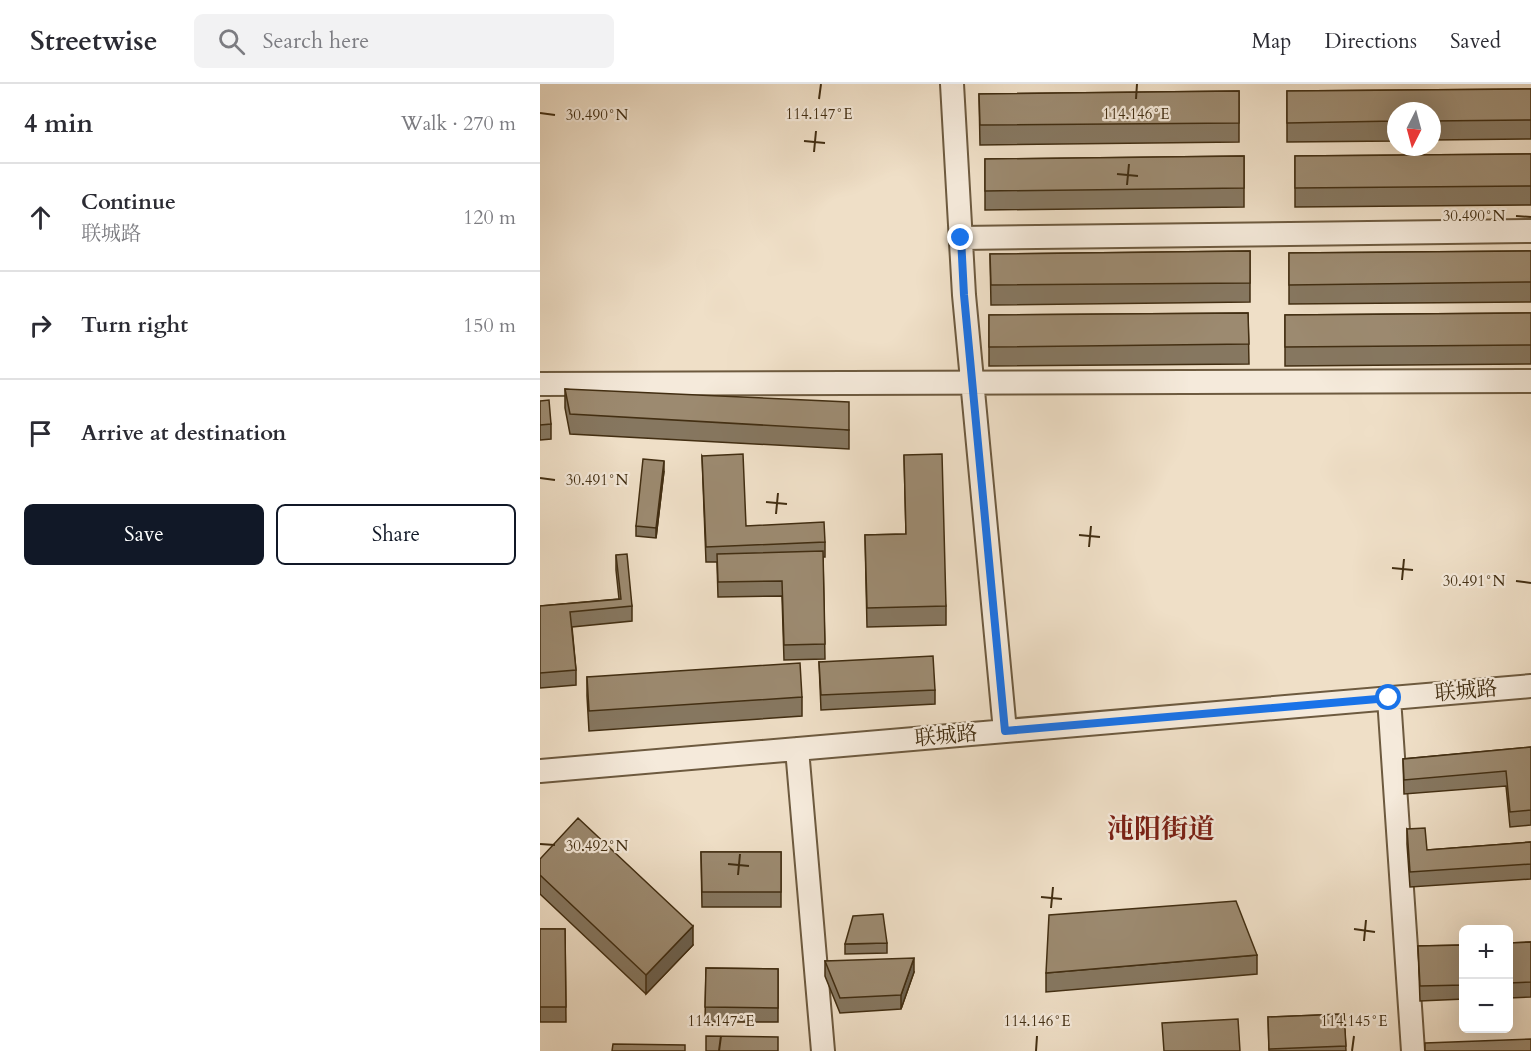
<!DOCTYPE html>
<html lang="en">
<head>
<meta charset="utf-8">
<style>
  body { margin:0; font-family:Cardo,"Noto Serif SC",serif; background:#f2f2f3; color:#2b2b33 }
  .controls { position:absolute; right:18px; bottom:18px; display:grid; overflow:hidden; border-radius:9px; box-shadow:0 6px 24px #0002 }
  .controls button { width:54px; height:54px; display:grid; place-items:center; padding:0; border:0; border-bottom:2px solid #e1e1e2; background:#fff; color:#2b2b33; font:30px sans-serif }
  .compass { position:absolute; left:847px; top:18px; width:54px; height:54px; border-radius:50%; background:#fff; box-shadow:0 6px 24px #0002; rotate:186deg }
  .stop { position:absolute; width:18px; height:18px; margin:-14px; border:4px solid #1a73e8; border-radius:50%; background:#fff }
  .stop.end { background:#1a73e8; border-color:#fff; box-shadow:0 2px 6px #0008 }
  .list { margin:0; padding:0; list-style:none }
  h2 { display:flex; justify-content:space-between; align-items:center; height:78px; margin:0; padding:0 24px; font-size:26px }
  h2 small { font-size:20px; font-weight:400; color:#7c7c81 }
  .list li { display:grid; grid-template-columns:39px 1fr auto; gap:18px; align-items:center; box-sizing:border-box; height:108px; padding:0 24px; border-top:2px solid #e1e1e2 }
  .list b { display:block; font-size:22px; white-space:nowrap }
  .list p { margin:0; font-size:20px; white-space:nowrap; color:#7c7c81 }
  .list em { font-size:20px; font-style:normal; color:#7c7c81 }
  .actions { display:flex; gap:12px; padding:18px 24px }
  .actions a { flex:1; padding:14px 0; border:2px solid #111827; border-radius:9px; text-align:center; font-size:21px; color:#111827 }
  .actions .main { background:#111827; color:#fff }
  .icon { flex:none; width:33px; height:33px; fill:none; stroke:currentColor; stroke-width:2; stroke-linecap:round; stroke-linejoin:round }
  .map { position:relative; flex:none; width:991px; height:967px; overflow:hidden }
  header { display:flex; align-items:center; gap:36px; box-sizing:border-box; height:84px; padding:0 30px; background:#fff; border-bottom:2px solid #e1e1e2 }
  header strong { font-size:28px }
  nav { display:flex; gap:33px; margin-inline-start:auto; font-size:21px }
  .search { width:420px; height:54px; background:#f2f2f3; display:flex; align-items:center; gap:15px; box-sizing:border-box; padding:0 21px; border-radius:9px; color:#7c7c81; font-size:22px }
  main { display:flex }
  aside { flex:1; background:#fff }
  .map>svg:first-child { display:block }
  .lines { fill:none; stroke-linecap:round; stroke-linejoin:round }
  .minor-casing { stroke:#6d5a3f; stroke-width:26 }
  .minor { stroke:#f5eadb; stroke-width:22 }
  .wall { fill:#867760; stroke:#422e12; stroke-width:1.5 }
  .shaded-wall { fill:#6d614e; stroke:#422e12; stroke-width:1.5 }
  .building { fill:#9c8a70; stroke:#422e12; stroke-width:1.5 }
  .route { stroke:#1a73e8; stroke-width:8 }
  .ticks { fill:none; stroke:#422e12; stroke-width:2 }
  .labels { text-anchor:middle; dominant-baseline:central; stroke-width:4.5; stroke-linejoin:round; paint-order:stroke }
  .street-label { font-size:21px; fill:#422e12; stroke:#f5eadb }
  .district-label { font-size:27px; font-weight:bold; fill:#7a1f14; stroke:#f5eadb }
  .ticks-label { font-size:15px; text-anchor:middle; fill:#422e12; stroke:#f5eadb; stroke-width:4.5; stroke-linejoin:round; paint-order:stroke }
</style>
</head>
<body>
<header>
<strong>Streetwise</strong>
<div class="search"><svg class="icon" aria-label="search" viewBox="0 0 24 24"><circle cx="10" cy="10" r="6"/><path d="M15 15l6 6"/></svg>Search here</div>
<nav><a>Map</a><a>Directions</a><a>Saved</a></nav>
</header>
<main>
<aside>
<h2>4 min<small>Walk · 270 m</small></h2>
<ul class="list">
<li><svg class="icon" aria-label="ahead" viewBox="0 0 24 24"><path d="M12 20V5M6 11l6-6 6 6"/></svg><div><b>Continue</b><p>联城路</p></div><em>120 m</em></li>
<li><svg class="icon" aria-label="right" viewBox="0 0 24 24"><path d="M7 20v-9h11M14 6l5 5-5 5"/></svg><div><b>Turn right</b></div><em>150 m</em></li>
<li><svg class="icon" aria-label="arrive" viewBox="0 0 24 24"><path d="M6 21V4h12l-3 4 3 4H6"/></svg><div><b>Arrive at destination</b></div></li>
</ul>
<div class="actions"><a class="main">Save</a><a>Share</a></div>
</aside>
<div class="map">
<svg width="991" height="967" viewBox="0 0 991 967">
  <rect width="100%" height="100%" fill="#efdfc7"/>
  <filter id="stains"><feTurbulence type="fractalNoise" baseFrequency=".00333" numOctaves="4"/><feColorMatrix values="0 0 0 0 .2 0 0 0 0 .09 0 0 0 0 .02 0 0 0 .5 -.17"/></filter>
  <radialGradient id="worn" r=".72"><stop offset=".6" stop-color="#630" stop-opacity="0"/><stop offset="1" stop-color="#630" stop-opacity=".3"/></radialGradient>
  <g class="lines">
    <g class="minor-casing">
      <path id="minor" d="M412 0 424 211 465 647
        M421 154 991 147
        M0 300 991 297
        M849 614 873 967
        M257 665 283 967
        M0 687 991 602"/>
    </g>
    <use href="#minor" class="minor"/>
  </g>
  <path class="wall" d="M991 5V55L892 56V27H856V57L747 58V7Z
    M699 7V58L440 61 439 10Z
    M991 70V121L755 123V72Z
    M704 72V123L445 126V75Z
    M710 167V218L451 221 450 170Z
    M991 167V218L749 220V169Z
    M708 229 709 280 449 282V231Z
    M991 229V280L745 282V231Z
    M25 305 309 346V365L30 350 25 324Z
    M0 317 11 340V355L0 356Z
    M364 371 406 522V541L327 543 325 451 366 450Z
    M162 372 206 442 285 458V473H283L285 575 244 576 242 512 178 513 177 478H166Z
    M124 387 116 454 96 452V442Z
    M76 471 92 522V537L32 543 36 586V601L0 604V522L79 515 76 486Z
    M279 578 395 606V620L281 626Z
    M47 593 262 613V632L49 647 47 612Z
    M991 663V741L970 743 966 702 864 710 863 675Z
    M867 745 887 766 991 758V795L870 803 867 760Z
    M161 768H241V823H162Z
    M0 775 153 861 106 910 0 810Z
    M0 845H25L26 938H0Z
    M991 858V913L969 914V859Z
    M347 859V869L305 870V860Z
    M924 861V915L880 917 878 862Z
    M717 871V890L506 908V889Z
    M285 877 374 888 361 925 300 929 285 892Z
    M166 884 238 885V938H165Z
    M804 930 806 967H729L728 933Z"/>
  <path class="shaded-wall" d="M124 377V387L116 454V444Z
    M153 842V861L106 910V891Z
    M374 874V888L361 925V911Z"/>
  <path class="building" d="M991 5V36L892 37V27H856V37L747 39V7Z
    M699 7V39L440 41 439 10Z
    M991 70V102L755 104V72Z
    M704 72V104L445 107V75Z
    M710 167V199L451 201 450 170Z
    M991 167V198L749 201V169Z
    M708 229 709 260 449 263V231Z
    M991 229V261L745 263V231Z
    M25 305 309 318V346L30 330Z
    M9 316 11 340 0 341V317Z
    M203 370 206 442 284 438 285 458 166 463 162 372Z
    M402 370 406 522 327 524 325 451 366 450 364 371Z
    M103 375 124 377 116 444 96 442Z
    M283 467 285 560 244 561 242 497 178 498 177 470Z
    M87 470 92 522 30 528 36 586 0 589V522L81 515 76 471Z
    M393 572 395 606 281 611 279 578Z
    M260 579 262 613 49 627 47 593Z
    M991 663V726L970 728 966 687 864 696 863 675Z
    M38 734 153 842 106 891 0 791V775Z
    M885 744 887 766 991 758V780L870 788 867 745Z
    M161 768H241V808H162Z
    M696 817 717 871 506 889 509 831Z
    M343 830 347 859 305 860 313 832Z
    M0 845H25L26 923H0Z
    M991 858V898L969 899V859Z
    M924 861V901L880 902 878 862Z
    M374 874 361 911 300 914 285 877Z
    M166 884 238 885V924L165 923Z
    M804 930 806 962 729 965 728 933Z
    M698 935 700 967H624L622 939Z
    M166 952 238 953V967H166Z
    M991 955V967H885V959Z
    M73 960 145 961V967H72Z"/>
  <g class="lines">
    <path class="route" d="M421 154 424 211 465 647 849 614"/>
  </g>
  <path class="ticks" d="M279 15 281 0M596 15 597 0M0 29 15 31M264 57 285 59M274 68 276 47M577 90 598 92M587 101 589 80M976 132 991 133M0 394 15 396M226 418 247 420M236 430 238 409M539 451 560 453M549 463 551 442M852 484 873 486M862 496 864 475M976 497 991 499M0 760 15 761M188 780 209 782M198 791 200 770M501 813 522 815M511 824 513 803M814 845 835 848M824 857 826 836M179 967 181 952M496 967 497 952M812 967 814 952"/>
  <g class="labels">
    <g class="street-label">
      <text transform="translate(926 607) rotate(-5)">联城路</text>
      <text transform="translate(406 652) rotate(-5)">联城路</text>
    </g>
    <g class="district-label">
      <text x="621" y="745">沌阳街道</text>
    </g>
  </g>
  <g class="ticks-label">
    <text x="279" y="35">114.147°E</text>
    <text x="596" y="35">114.146°E</text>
    <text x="57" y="36">30.490°N</text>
    <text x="934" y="137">30.490°N</text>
    <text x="57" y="401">30.491°N</text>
    <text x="934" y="502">30.491°N</text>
    <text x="57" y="767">30.492°N</text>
    <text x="181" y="942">114.147°E</text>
    <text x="497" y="942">114.146°E</text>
    <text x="814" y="942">114.145°E</text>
  </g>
  <rect width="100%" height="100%" filter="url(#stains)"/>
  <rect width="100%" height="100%" fill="url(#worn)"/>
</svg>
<div class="controls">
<button>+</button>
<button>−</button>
</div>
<svg class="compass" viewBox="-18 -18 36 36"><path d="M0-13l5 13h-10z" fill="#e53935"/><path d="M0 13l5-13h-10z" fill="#7c7c81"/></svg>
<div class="stop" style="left:849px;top:614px"></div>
<div class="stop end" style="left:421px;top:154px"></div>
</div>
</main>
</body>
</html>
